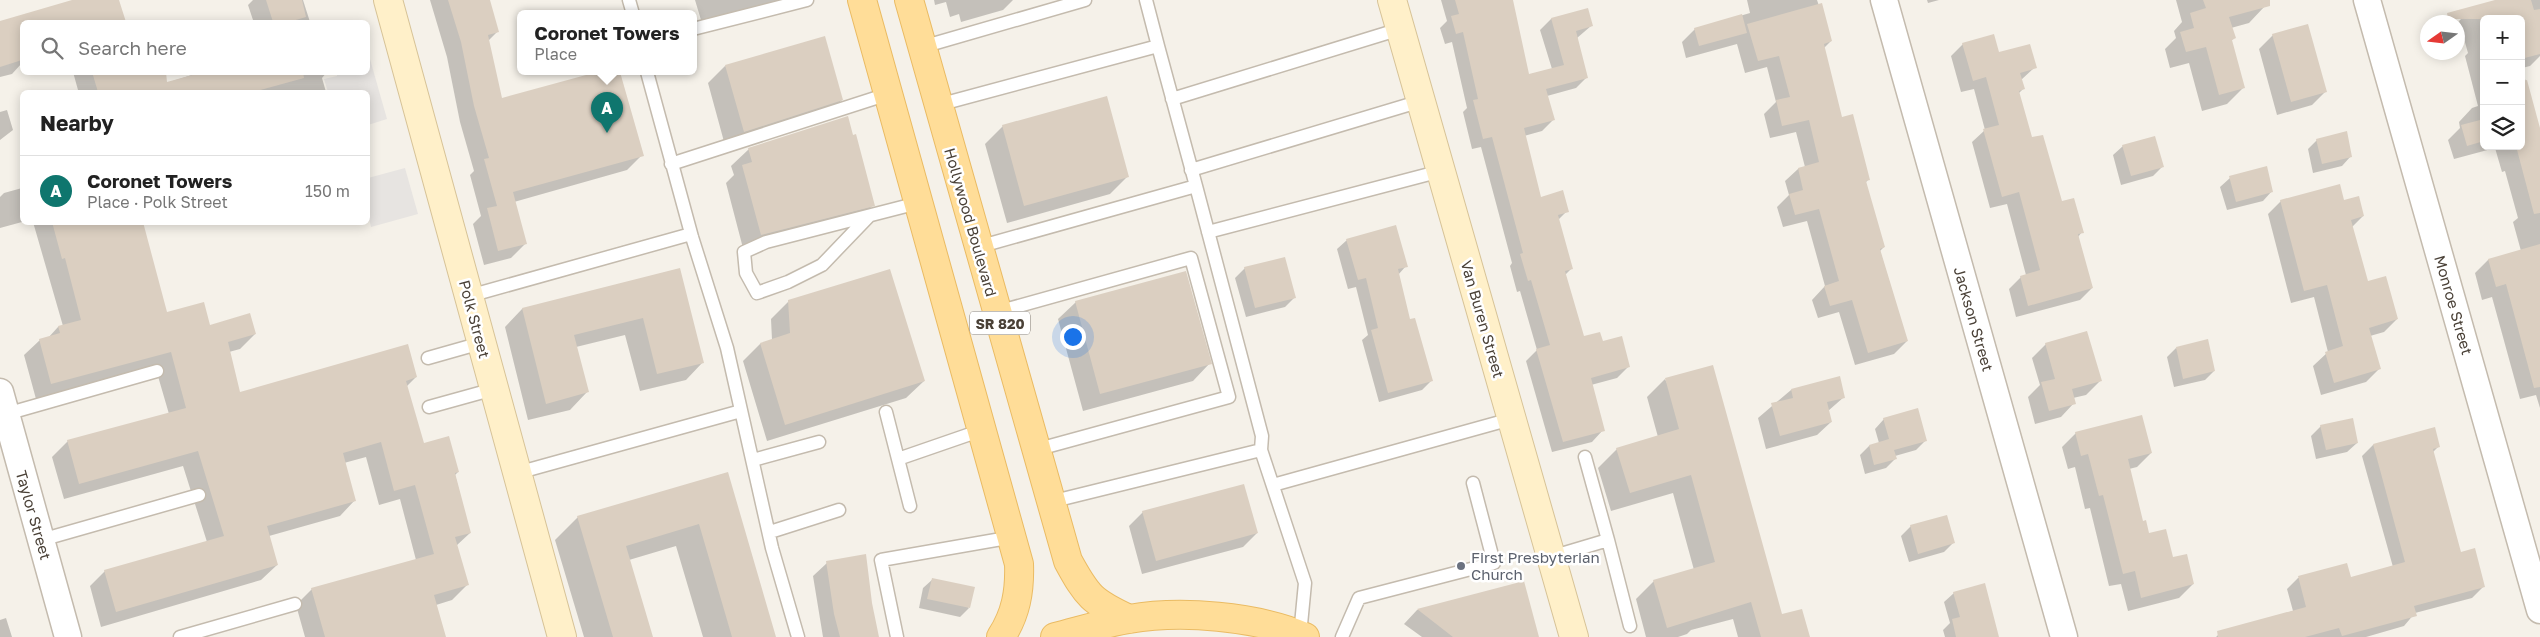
<!DOCTYPE html>
<html lang="en">
<head>
<meta charset="utf-8">
<style>
  body { margin:0; font-family:"Golos Text",sans-serif; background:#f2f2f2; color:#222 }
  .controls { position:absolute; right:15px; top:15px; display:grid; overflow:hidden; border-radius:8px; box-shadow:0 2px 12px #0003 }
  .controls button { width:45px; height:45px; display:grid; place-items:center; padding:0; border:0; border-bottom:1px solid #e0e0e0; background:#fff; color:#222; font:25px sans-serif }
  .compass { position:absolute; left:2420px; top:15px; width:45px; height:45px; border-radius:50%; background:#fff; box-shadow:0 2px 12px #0003; rotate:256deg }
  .you { position:absolute; left:1072px; top:336px; width:18px; height:18px; margin:-12px; border:4px solid #fff; border-radius:50%; background:#1a73e8; box-shadow:0 0 0 8px #1a73e833 }
  .badge { display:grid; place-items:center; width:32px; height:32px; border-radius:50%; background:#0f766e; color:#fff; font-size:16px; font-weight:700 }
  .pin { position:absolute; translate:-50% -41px; filter:drop-shadow(0 1px 2px #0008) }
  .pin::after { content:''; position:absolute; top:26px; width:18px; height:15px; background:inherit; clip-path:polygon(0 0,100% 0,50% 100%) }
  .popup { position:absolute; left:517px; top:10px; width:180px; height:65px; box-sizing:border-box; display:grid; place-content:center; border-radius:8px; background:#fff; filter:drop-shadow(0 1px 4px #0005); font-size:16px; white-space:nowrap; color:#767676 }
  .popup b { font-size:19px; color:#222 }
  .popup::after { content:''; position:absolute; left:50%; top:100%; margin-left:-10px; border:10px solid transparent; border-top-color:#fff }
  .list { margin:0; padding:0; list-style:none }
  h2 { display:flex; justify-content:space-between; align-items:center; height:65px; margin:0; padding:0 20px; font-size:21px }
  h2 small { font-size:16px; font-weight:400; color:#767676 }
  .list li { display:grid; grid-template-columns:32px 1fr auto; gap:15px; align-items:center; box-sizing:border-box; height:70px; padding:0 20px; border-top:1px solid #e0e0e0 }
  .list b { display:block; font-size:19px; white-space:nowrap }
  .list p { margin:0; font-size:16px; white-space:nowrap; color:#767676 }
  .list em { font-size:16px; font-style:normal; color:#767676 }
  .icon { flex:none; width:28px; height:28px; fill:none; stroke:currentColor; stroke-width:2; stroke-linecap:round; stroke-linejoin:round }
  .map { position:relative; flex:none; width:2540px; height:637px; overflow:hidden }
  .search { position:absolute; background:#fff; box-shadow:0 2px 12px #0003; left:20px; top:20px; width:350px; height:55px; display:flex; align-items:center; gap:12px; box-sizing:border-box; padding:0 18px; border-radius:8px; color:#767676; font-size:19px }
  .panel { position:absolute; background:#fff; box-shadow:0 2px 12px #0003; left:20px; top:90px; width:350px; height:135px; border-radius:8px }
  .map>svg:first-child { display:block }
  .parking { fill:#e7e4e1 }
  .shadow { fill:#0003; fill-rule:evenodd }
  .building { fill:#dbcfc1 }
  .lines { fill:none; stroke-linecap:round; stroke-linejoin:round }
  .service-casing { stroke:#c4bbae; stroke-width:15 }
  .minor-casing { stroke:#c4bbae; stroke-width:29 }
  .secondary-casing { stroke:#d7c397; stroke-width:30 }
  .primary-casing { stroke:#eabb63; stroke-width:30 }
  .service { stroke:#fff; stroke-width:12 }
  .minor { stroke:#fff; stroke-width:26 }
  .secondary { stroke:#fff0c9; stroke-width:28 }
  .primary { stroke:#ffdd98; stroke-width:28 }
  .worship-dot { fill:#6b7280; stroke:#fff; stroke-width:2 }
  .labels { text-anchor:middle; dominant-baseline:central; stroke-width:5; stroke-linejoin:round; paint-order:stroke }
  .shield { fill:#fff; stroke:#807a73; stroke-width:1 }
  .shield-label { font-size:14px; font-weight:bold; fill:#4a4137 }
  .street-label { font-size:15px; fill:#4a4137; stroke:#fff }
  .worship-label { font-size:15px; fill:#5b616d; stroke:#fff; text-anchor:start }
</style>
</head>
<body>
<div class="map">
<svg width="2540" height="637" viewBox="0 0 2540 637">
  <rect width="100%" height="100%" fill="#f5f1e9"/>
  <path class="parking" d="M368 52 387 119 368 125V92H328L324 79 337 76V73L368 72Z
    M405 168 418 214 371 227 368 214V178Z"/>
  <path class="shadow" d="M77 0H118L124 22H22V63L12 74 0 77V22Z
    M253 0H303L310 22H250L253 20 248 5Z
    M430 0H489L497 32 488 41 501 100 601 72H619L642 155 627 170 514 202 525 244 511 258 484 265 473 224 481 216 470 175 474 171 460 122 447 57Z
    M695 0H792L704 30Z
    M934 0H1013L1003 10 961 22 959 14 950 17 946 2 935 5Z
    M1441 0H1508L1528 75 1552 69 1540 30 1551 19 1587 9 1591 26 1577 38 1587 77 1576 88 1547 96 1553 120 1542 131 1524 136 1540 198 1567 211 1558 220 1572 268 1565 275 1583 338 1602 342 1628 367 1617 378 1591 385 1603 430 1592 442 1552 452 1526 361 1537 350 1520 291 1517 292 1510 266 1512 263 1481 147 1472 149 1463 112 1467 108 1452 42 1445 44 1440 28 1447 21Z
    M1747 0H1817L1831 41 1823 49 1841 118 1868 180 1865 183 1884 247 1880 251 1907 341 1894 354 1855 365 1839 312 1818 318 1812 300 1825 286 1807 221 1783 227 1777 207 1789 195 1785 181 1798 169 1805 167 1796 132 1770 138 1764 114 1776 102 1767 67 1745 73 1737 44 1686 58 1682 42 1695 29 1750 13Z
    M1927 0H1939L1928 3Z
    M2176 0H2264L2265 6 2249 23 2231 28 2234 38 2231 41 2243 88 2227 104 2202 111 2189 63 2170 68 2165 49 2176 38 2174 31 2182 22Z
    M2499 0H2540V56L2530 66 2522 68 2540 133V408L2536 395 2520 399 2492 297 2482 300 2475 273 2488 260 2521 251 2513 222 2518 218 2505 171 2502 172 2495 148 2454 159 2448 140 2460 128 2459 122 2472 108 2478 106 2465 56 2468 53 2459 21 2473 7ZM2484 19H2521V146H2484Z
    M2273 35 2325 92 2312 105 2277 115 2259 49Z
    M1963 44 2035 67 2021 80 2023 89 2018 94 2031 139 2061 203 2082 232 2078 237 2092 288 2080 300 2016 317 2009 289 2021 277 2026 275 2007 204 1990 208 1972 142 1985 130 1974 89 1961 92 1951 56Z
    M725 66 842 100 824 117 726 149 708 83Z
    M73 72H139L148 89 201 72H327L322 78 326 92H69L78 90Z
    M7 110 13 130 0 140V112Z
    M1003 126 1127 177 1110 194 1007 223 985 144Z
    M2317 140 2351 156 2342 166 2313 173 2308 149Z
    M2123 146 2162 167 2153 176 2121 185 2113 155Z
    M749 149 873 205 856 223 744 252 726 183 734 175 731 166Z
    M2230 178 2272 191 2263 201 2227 210 2220 187Z
    M22 188V222L0 228V197L4 193Z
    M2281 201H2343L2363 216 2352 227 2367 282 2397 319 2384 332 2370 336 2379 369 2366 382 2321 395 2313 366 2328 352 2314 297 2291 303 2268 214Z
    M33 222H141L166 314 210 326 255 334 240 349 229 352 239 394 416 377 406 387 423 445 458 472 455 475 470 533 456 546 467 585 452 600 436 605 445 637H305L296 605 312 589 416 560 400 499 379 505 366 457 344 463 355 500 340 516 269 536 277 565 261 580 101 627 90 586 105 571 207 542 183 466 64 499 52 457 68 441 169 414 155 366 36 399 24 355 40 340 48 338 58 327 63 326Z
    M1347 240 1406 266 1398 275 1409 320 1431 381 1422 390 1379 402 1362 340 1368 335 1356 287 1348 289 1337 249Z
    M1245 268 1295 297 1285 307 1246 317 1235 278Z
    M679 269 703 362 686 380 640 391 625 335 576 347 587 392 570 410 528 420 505 327 522 309Z
    M789 301 924 381 906 398 767 441 743 361 760 344 772 340 771 319Z
    M1076 302 1210 363 1193 381 1083 411 1058 319Z
    M2046 344 2100 381 2086 395 2073 398 2074 403 2061 417 2035 424 2028 397 2040 385 2032 358Z
    M2176 348 2214 371 2205 380 2174 387 2167 357Z
    M1665 379 1782 616 1808 637H1738L1733 619 1691 630 1687 634 1678 637H1646L1636 599 1654 581 1694 570 1673 493 1611 511 1598 468 1617 449 1658 437 1647 397Z
    M1791 390 1844 397 1828 411 1831 422 1817 435 1766 449 1758 418Z
    M1884 419 1926 440 1916 450 1895 456 1896 458 1886 468 1865 474 1860 455 1869 446 1879 443 1875 429Z
    M2321 426 2357 443 2347 452 2316 459 2311 436Z
    M2076 433 2151 453 2137 467 2129 469 2142 522 2148 535 2173 559 2193 584 2179 598 2128 611 2121 584 2109 586 2090 508 2085 509 2075 467 2068 469 2062 447Z
    M2373 445 2439 446 2433 452 2460 554 2483 587 2472 598 2415 613 2404 626 2366 637H2216L2222 631 2293 611 2287 589 2298 578 2346 565 2350 579 2393 567 2362 456Z
    M727 473 775 637H703L676 546 629 560 651 637H584L555 540 578 517Z
    M1143 512 1257 533 1243 547 1142 574 1129 526Z
    M1911 526 1953 543 1944 552 1909 562 1901 536Z
    M827 563 870 603 878 637H823L813 576Z
    M933 579 969 608 960 617 919 608 923 588Z
    M1523 583 1538 637H1422L1404 624 1417 610Z
    M1954 593 1998 637H1945L1943 630 1950 623 1944 602Z
    M6 618 12 637H0V620Z"/>
  <path class="building" d="M72 0H119L126 22H22V60L0 67V21Z
    M266 0H302L306 17 289 22H273Z
    M448 0H490L499 32 488 35 502 98 597 72H620L644 156 513 192 527 244 498 251 487 208 497 206 484 159 489 158 474 106 461 42Z
    M1455 0H1513L1529 74 1564 65 1551 18 1588 8 1593 26 1576 31 1588 78 1546 89 1555 120 1524 128 1541 197 1563 190 1569 212 1558 215 1573 269 1565 271 1584 336 1600 332 1603 341 1622 336 1630 367 1591 378 1605 431 1563 442 1536 349 1550 345 1531 280 1528 281 1520 254 1523 253 1492 137 1483 139 1473 100 1478 99 1463 32 1456 34 1451 16 1459 14Z
    M2203 0H2270V6L2229 17 2236 38 2232 40 2245 88 2219 95 2206 47 2186 52 2180 32 2194 28 2190 13 2206 8Z
    M2495 0H2531L2534 10 2540 9V54L2521 59V19H2448L2447 13Z
    M1822 3 1832 41 1824 44 1842 117 1853 114 1870 180 1866 181 1885 247 1880 249 1908 341 1868 353 1852 300 1830 306 1824 286 1839 281 1819 209 1795 215 1789 194 1803 190 1798 168 1819 162 1809 120 1782 126 1776 100 1790 97 1779 56 1758 61 1747 24Z
    M1742 14 1747 33 1699 46 1694 28Z
    M2308 24 2327 92 2291 102 2272 34Z
    M1994 34 1999 52 2030 44 2037 68 2020 73 2025 89 2019 91 2032 137 2043 135 2062 201 2074 198 2084 233 2078 234 2093 288 2028 306 2020 276 2040 270 2019 192 2002 197 1983 129 1999 125 1986 77 1973 81 1962 43Z
    M825 36 843 100 744 132 725 65Z
    M92 72H166L167 82 203 72H303L304 78 253 92H98Z
    M2527 80 2540 128V213L2534 214 2516 146H2521V81Z
    M1107 96 1129 177 1024 206 1002 125Z
    M848 116 853 135 856 134 875 206 761 235 742 165 752 162 748 148Z
    M2484 119V141L2467 146 2461 125Z
    M2347 131 2352 157 2322 164 2316 139Z
    M2155 136 2164 167 2131 176 2122 145Z
    M2267 166 2273 192 2236 202 2229 176Z
    M2340 184 2344 200 2359 196 2364 216 2351 220 2368 281 2386 276 2398 319 2369 328 2381 369 2334 383 2325 352 2343 346 2327 285 2304 291 2280 200Z
    M52 222H143L167 312 204 302 210 325 250 313 256 334 228 342 240 392 408 344 417 377 406 381 424 443 449 436 459 472 455 473 471 533 455 537 469 585 434 595 446 637H325L311 588 434 554 415 485 394 491 381 442 343 453 356 501 267 526 278 565 116 612 104 570 224 536 198 451 79 484 67 440 186 408 171 352 51 384 39 339 60 333 58 326 81 320 65 258 62 259Z
    M1396 225 1408 267 1398 269 1410 319 1415 318 1433 381 1388 393 1371 330 1378 328 1366 278 1358 280 1346 239Z
    M2540 244V387L2534 388 2506 284 2496 287 2488 259Z
    M1285 257 1296 298 1255 308 1244 267Z
    M680 268 704 363 657 374 643 318 574 335 589 392 546 404 522 308Z
    M890 269 925 381 785 425 760 343 790 333 788 300Z
    M1186 271 1212 364 1100 394 1075 301Z
    M2087 331 2102 381 2072 389 2076 404 2049 411 2041 382 2055 379 2045 343Z
    M2208 339 2215 371 2183 379 2176 347Z
    M1713 365 1782 614 1802 609 1810 637H1761L1751 602 1667 628 1653 580 1715 562 1691 475 1630 493 1616 448 1679 429 1665 378Z
    M1840 376 1845 398 1827 402 1832 422 1780 436 1771 403 1793 398 1791 389Z
    M1918 408 1927 441 1894 450 1897 459 1874 465 1869 445 1889 439 1883 418Z
    M2142 415 2152 453 2128 459 2143 521 2146 520 2149 533 2166 529 2173 557 2187 554 2194 584 2141 598 2135 571 2123 574 2103 495 2099 496 2088 454 2081 456 2075 432Z
    M2353 418 2358 443 2326 450 2320 425Z
    M2435 427 2440 447 2433 449 2461 552 2475 548 2485 587 2414 606 2417 616 2342 636 2339 628 2305 637H2218L2217 631 2306 607 2298 576 2347 563 2351 577 2405 562 2373 444Z
    M728 472 776 637H732L699 524 626 546 653 637H613L577 516Z
    M1244 484 1258 533 1156 561 1142 511Z
    M1947 515 1955 543 1918 554 1910 525Z
    M866 554 872 603 879 637H840L834 614 826 561Z
    M932 578 975 587 970 608 927 599Z
    M1524 581 1539 637H1453L1417 609Z
    M1985 583 1999 637H1956L1952 619 1960 617 1953 592Z"/>
  <g class="lines">
    <g class="service-casing">
      <path id="service" d="M629 0 633 14
        M1146 0 1158 46
        M693 29 807 0
        M922 47 1085 0
        M647 72 692 237 727 348 772 548 798 637
        M1172 99 1400 29
        M938 105 1158 46 1196 186 978 247
        M671 164 888 94
        M1191 170 1421 101
        M1196 186 1262 436 1261 450 1305 583 1300 635
        M869 216 822 265 788 282 757 293 746 273 744 252 766 242 918 203
        M1208 232 1441 171
        M469 296 691 234
        M997 312 1191 258 1229 397 1035 450
        M428 358 481 343
        M429 407 494 389
        M886 412 898 459 982 430
        M6 414 157 371
        M898 459 910 506
        M753 460 819 442
        M517 473 741 411
        M1273 485 1511 419
        M1050 502 1261 450
        M770 532 839 510
        M41 540 199 495
        M1608 540 1630 626
        M1551 557 1608 540 1585 457
        M180 637 295 604
        M897 637 881 560 1013 537
        M1342 637 1359 598 1494 563 1473 483"/>
    </g>
    <g class="minor-casing">
      <path id="minor" d="M1884 0 2064 637
        M2367 0 2540 610
        M0 392 68 637"/>
    </g>
    <g class="secondary-casing">
      <path id="secondary" d="M388 0 562 637
        M1392 0 1574 637"/>
    </g>
    <g class="primary-casing">
      <path id="primary" d="M862 0 1019 564C1020 591 1016 614 1001 637
        M909 0 1068 561C1087 596 1092 602 1129 619
        M1055 637C1079 631 1104 623 1129 619 1181 610 1256 616 1305 637"/>
    </g>
    <use href="#service" class="service"/>
    <use href="#minor" class="minor"/>
    <use href="#secondary" class="secondary"/>
    <use href="#primary" class="primary"/>
  </g>
  <circle class="worship-dot" cx="1461" cy="566" r="5"/>
  <g class="labels">
    <rect class="shield" x="970" y="311.5" width="60" height="23" rx="4"/>
    <g class="shield-label">
      <text x="1000" y="323">SR 820</text>
    </g>
    <g class="street-label">
      <text transform="translate(971 222) rotate(74)">Hollywood Boulevard</text>
      <text transform="translate(2454 305) rotate(74)">Monroe Street</text>
      <text transform="translate(475 319) rotate(75)">Polk Street</text>
      <text transform="translate(1483 319) rotate(74)">Van Buren Street</text>
      <text transform="translate(1974 319) rotate(74)">Jackson Street</text>
      <text transform="translate(34 515) rotate(74)">Taylor Street</text>
    </g>
    <g class="worship-label">
      <text x="1471" y="557">First Presbyterian<tspan x="1471" dy="17">Church</tspan></text>
    </g>
  </g>
</svg>
<div class="controls">
<button>+</button>
<button>−</button>
<button><svg class="icon" aria-label="layers" viewBox="0 0 24 24"><path d="M12 4l9 5-9 5-9-5zM3 14l9 5 9-5"/></svg></button>
</div>
<svg class="compass" viewBox="-18 -18 36 36"><path d="M0-13l5 13h-10z" fill="#e53935"/><path d="M0 13l5-13h-10z" fill="#767676"/></svg>
<div class="you"></div>
<div class="pin badge" style="left:607px;top:133px">A</div>
<div class="popup"><b>Coronet Towers</b>Place</div>
<div class="search"><svg class="icon" aria-label="search" viewBox="0 0 24 24"><circle cx="10" cy="10" r="6"/><path d="M15 15l6 6"/></svg>Search here</div>
<section class="panel">
<h2>Nearby<small></small></h2>
<ul class="list">
<li><span class="badge">A</span><div><b>Coronet Towers</b><p>Place · Polk Street</p></div><em>150 m</em></li>
</ul>
</section>
</div>
</body>
</html>
